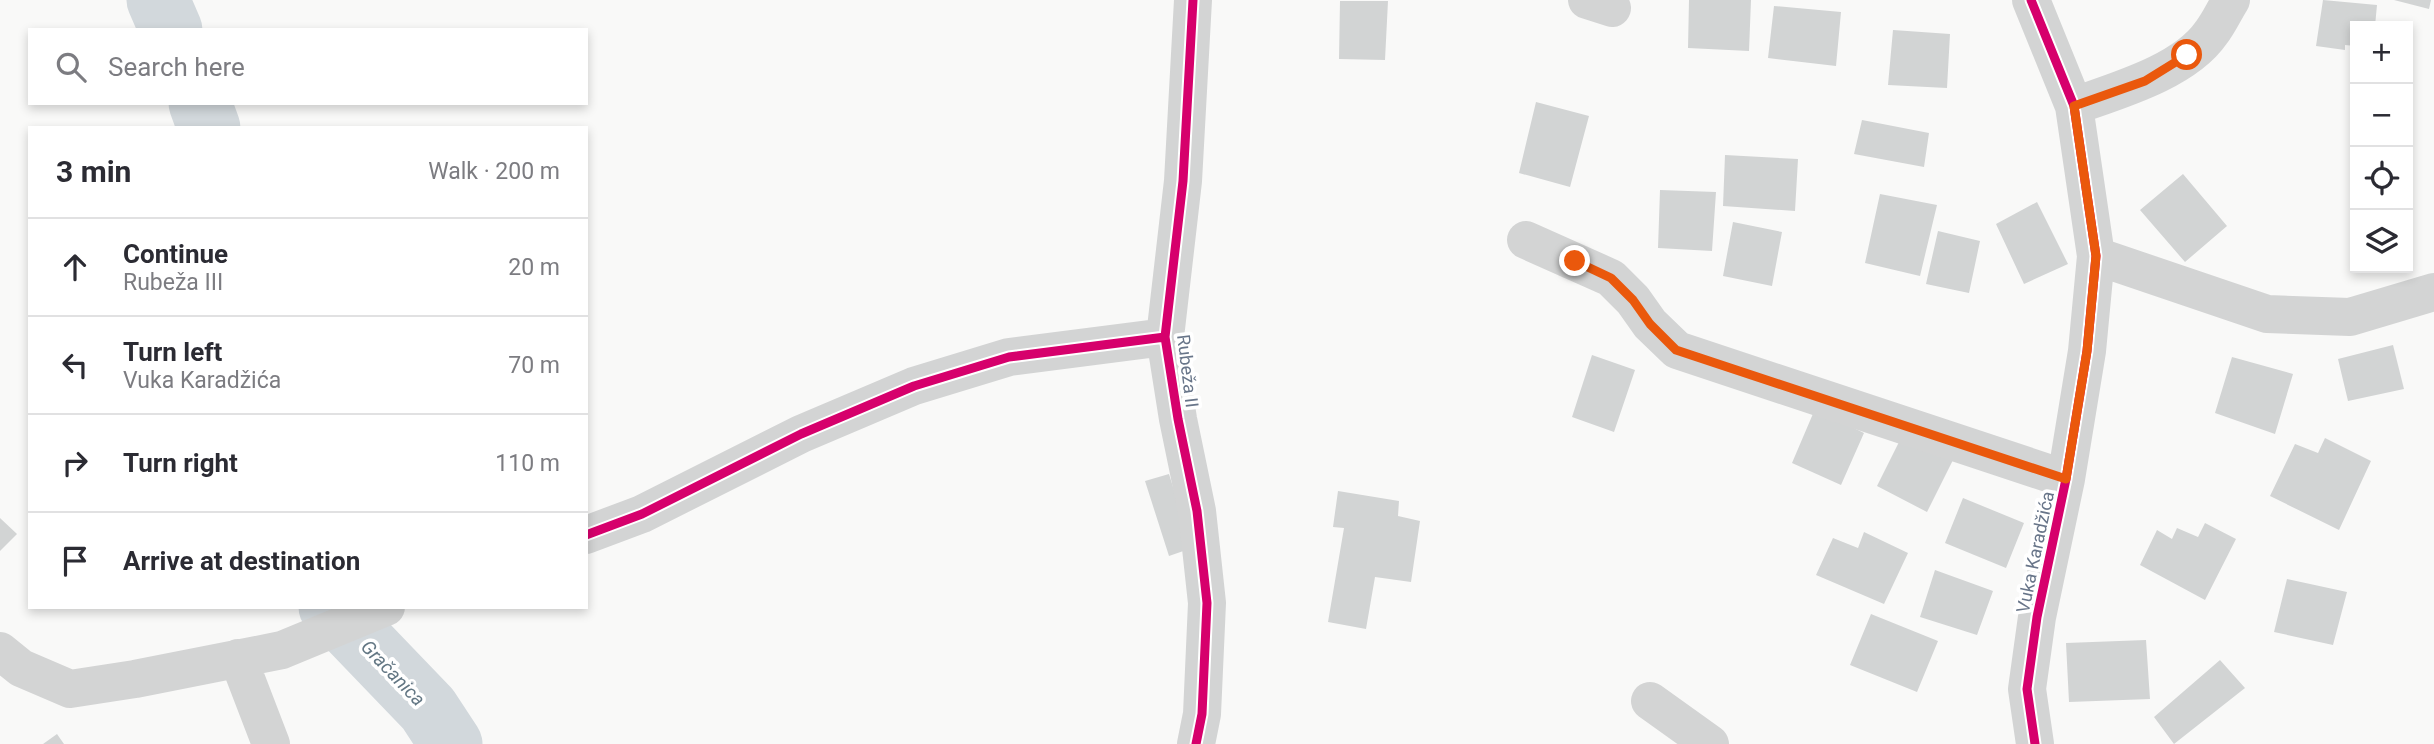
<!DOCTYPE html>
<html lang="en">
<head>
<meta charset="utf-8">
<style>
  body { margin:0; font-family:Roboto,sans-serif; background:#f7f7f7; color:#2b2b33 }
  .controls { position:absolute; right:21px; top:21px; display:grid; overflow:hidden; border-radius:0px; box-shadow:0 4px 10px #0003 }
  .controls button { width:63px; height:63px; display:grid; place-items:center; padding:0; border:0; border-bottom:2px solid #e1e1e2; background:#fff; color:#2b2b33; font:35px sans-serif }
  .stop { position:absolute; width:21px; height:21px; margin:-16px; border:5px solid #ea580c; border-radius:50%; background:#fff }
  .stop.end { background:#ea580c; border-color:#fff; box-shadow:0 2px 7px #0008 }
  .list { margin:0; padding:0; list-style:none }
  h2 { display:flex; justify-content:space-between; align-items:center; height:91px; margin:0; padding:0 28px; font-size:30px }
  h2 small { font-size:23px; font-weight:400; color:#7c7c81 }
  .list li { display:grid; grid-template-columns:46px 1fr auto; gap:21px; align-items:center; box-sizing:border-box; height:98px; padding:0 28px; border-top:2px solid #e1e1e2 }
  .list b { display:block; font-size:26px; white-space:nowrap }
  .list p { margin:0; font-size:23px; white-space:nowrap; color:#7c7c81 }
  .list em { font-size:23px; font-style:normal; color:#7c7c81 }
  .icon { flex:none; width:38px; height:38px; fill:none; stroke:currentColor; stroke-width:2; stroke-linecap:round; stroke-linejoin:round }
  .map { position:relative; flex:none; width:2434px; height:744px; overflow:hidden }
  .search { position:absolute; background:#fff; box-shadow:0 4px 10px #0003; left:28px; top:28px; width:560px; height:77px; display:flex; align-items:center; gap:18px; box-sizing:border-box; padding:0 24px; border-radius:0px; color:#7c7c81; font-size:26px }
  .panel { position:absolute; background:#fff; box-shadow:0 4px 10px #0003; left:28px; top:126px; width:560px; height:483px; border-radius:0px }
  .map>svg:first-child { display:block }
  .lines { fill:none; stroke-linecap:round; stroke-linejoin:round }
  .river { stroke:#d2d8dc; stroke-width:63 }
  .building { fill:#d2d4d4 }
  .minor { stroke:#d3d4d4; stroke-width:38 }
  .cycleway-casing { stroke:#fff; stroke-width:13 }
  .cycleway { stroke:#d6006c; stroke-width:9 }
  .route { stroke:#ea580c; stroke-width:9 }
  .labels { text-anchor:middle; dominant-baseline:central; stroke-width:7; stroke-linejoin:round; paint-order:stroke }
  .street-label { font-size:18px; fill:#687589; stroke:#fff }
  .water-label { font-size:19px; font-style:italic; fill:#637784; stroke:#fff }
</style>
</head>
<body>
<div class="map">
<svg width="2434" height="744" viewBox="0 0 2434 744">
  <rect width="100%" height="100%" fill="#f9f9f8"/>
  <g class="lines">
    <path class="river" d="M158 0 171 30
      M200 103 209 128
      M330 607 428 709 451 744"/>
  </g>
  <path class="building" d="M1689 0H1751L1749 51 1688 48Z
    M2323 0 2377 5 2375 26H2355V46L2345 45V50L2316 46Z
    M2394 0H2431L2429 9Z
    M1340 1H1388L1385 60 1339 59Z
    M1774 6 1841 12 1836 66 1768 58Z
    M1893 30 1950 34 1947 88 1888 85Z
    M1536 102 1589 116 1570 187 1519 173Z
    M1862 120 1929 133 1924 167 1854 154Z
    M1725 155 1798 159 1795 211 1723 206Z
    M2183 174 2227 226 2185 262 2140 210Z
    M1660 190 1716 192 1712 251 1658 248Z
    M1880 194 1937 205 1920 276 1865 263Z
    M2037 202 2068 264 2024 284 1996 224Z
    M1733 222 1782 232 1772 286 1723 276Z
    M1938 231 1980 241 1969 293 1926 284Z
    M2393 345 2404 389 2348 401 2338 359Z
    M1592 355 1635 370 1614 432 1572 417Z
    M2232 357 2293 374 2275 434 2215 413Z
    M1815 409 1864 433 1841 485 1792 463Z
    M1903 434 1953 460 1927 512 1877 486Z
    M2325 438 2371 461 2339 530 2270 496 2295 444 2318 453Z
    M1169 474 1192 548 1169 556 1145 481Z
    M1338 491 1399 501 1398 516 1420 521 1411 582 1375 577 1366 629 1328 622 1344 528 1333 527Z
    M1963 498 2024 523 2006 568 1945 543Z
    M0 518 17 534 0 551Z
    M2205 523 2236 539 2205 600 2140 565 2157 530 2172 539 2177 528 2198 537Z
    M1864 532 1908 553 1884 604 1816 575 1833 538 1858 548Z
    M1935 570 1993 591 1977 635 1920 617Z
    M2287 579 2347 592 2333 645 2274 632Z
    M1871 614 1938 641 1917 692 1850 665Z
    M2146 640 2150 699 2069 702 2066 643Z
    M2220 660 2245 688 2174 744 2154 717Z
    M57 734 64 744H43Z"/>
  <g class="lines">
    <path class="minor" d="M1193 0 1183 181 1165 337 1178 419 1197 511 1207 603 1202 714 1196 744
      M1587 0 1612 8
      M2031 0 2074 106 2096 256 2087 351 2066 479 2037 617 2027 689 2035 744
      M2074 106C2116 91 2184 72 2211 33 2219 23 2224 11 2231 0
      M1526 240 1611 278 1633 300 1650 324 1677 350 2066 479
      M2096 256 2267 314 2350 317 2434 292
      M586 535 642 514 801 434 914 386 1009 357 1165 337
      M0 651 21 668 70 689 135 679 282 650 386 607
      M238 658 271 744
      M1650 701 1710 744"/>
    <g class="cycleway-casing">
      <path id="cycleway" d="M1193 0 1183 181 1165 337 1178 419 1197 511 1207 603 1202 714 1196 744
        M2031 0 2074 106 2096 256 2087 351 2066 479 2037 617 2027 689 2035 744
        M586 535 642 514 801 434 914 386 1009 357 1165 337"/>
    </g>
    <use href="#cycleway" class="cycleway"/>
  </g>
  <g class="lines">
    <path class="route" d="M1575 261 1611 278 1633 300 1650 324 1676 350 2066 479 2087 351 2096 256 2074 106 2145 81 2187 55"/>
  </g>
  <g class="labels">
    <g class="street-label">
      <text transform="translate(1188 371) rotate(83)">Rubeža II</text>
      <text transform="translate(2035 552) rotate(-78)">Vuka Karadžića</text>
    </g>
    <g class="water-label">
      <text transform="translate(393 673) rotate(46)">Gračanica</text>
    </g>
  </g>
</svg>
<div class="controls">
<button>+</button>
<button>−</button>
<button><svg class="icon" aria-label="locate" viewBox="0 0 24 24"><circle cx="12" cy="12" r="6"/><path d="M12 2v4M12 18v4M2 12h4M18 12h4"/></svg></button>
<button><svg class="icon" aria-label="layers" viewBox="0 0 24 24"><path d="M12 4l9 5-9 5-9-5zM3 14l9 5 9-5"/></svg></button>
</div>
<div class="stop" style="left:2187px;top:55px"></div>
<div class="stop end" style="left:1575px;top:261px"></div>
<div class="search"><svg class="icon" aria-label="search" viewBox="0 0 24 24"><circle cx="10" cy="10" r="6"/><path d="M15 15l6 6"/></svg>Search here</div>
<section class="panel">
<h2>3 min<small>Walk · 200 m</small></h2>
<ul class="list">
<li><svg class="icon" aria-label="ahead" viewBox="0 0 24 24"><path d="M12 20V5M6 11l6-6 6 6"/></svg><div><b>Continue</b><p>Rubeža III</p></div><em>20 m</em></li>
<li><svg class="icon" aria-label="left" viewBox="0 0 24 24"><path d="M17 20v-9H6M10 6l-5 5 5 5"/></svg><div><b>Turn left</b><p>Vuka Karadžića</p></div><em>70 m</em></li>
<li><svg class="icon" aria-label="right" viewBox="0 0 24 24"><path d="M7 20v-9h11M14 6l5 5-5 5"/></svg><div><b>Turn right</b></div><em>110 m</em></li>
<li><svg class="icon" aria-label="arrive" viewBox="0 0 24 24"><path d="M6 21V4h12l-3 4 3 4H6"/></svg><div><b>Arrive at destination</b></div></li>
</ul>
</section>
</div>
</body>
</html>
